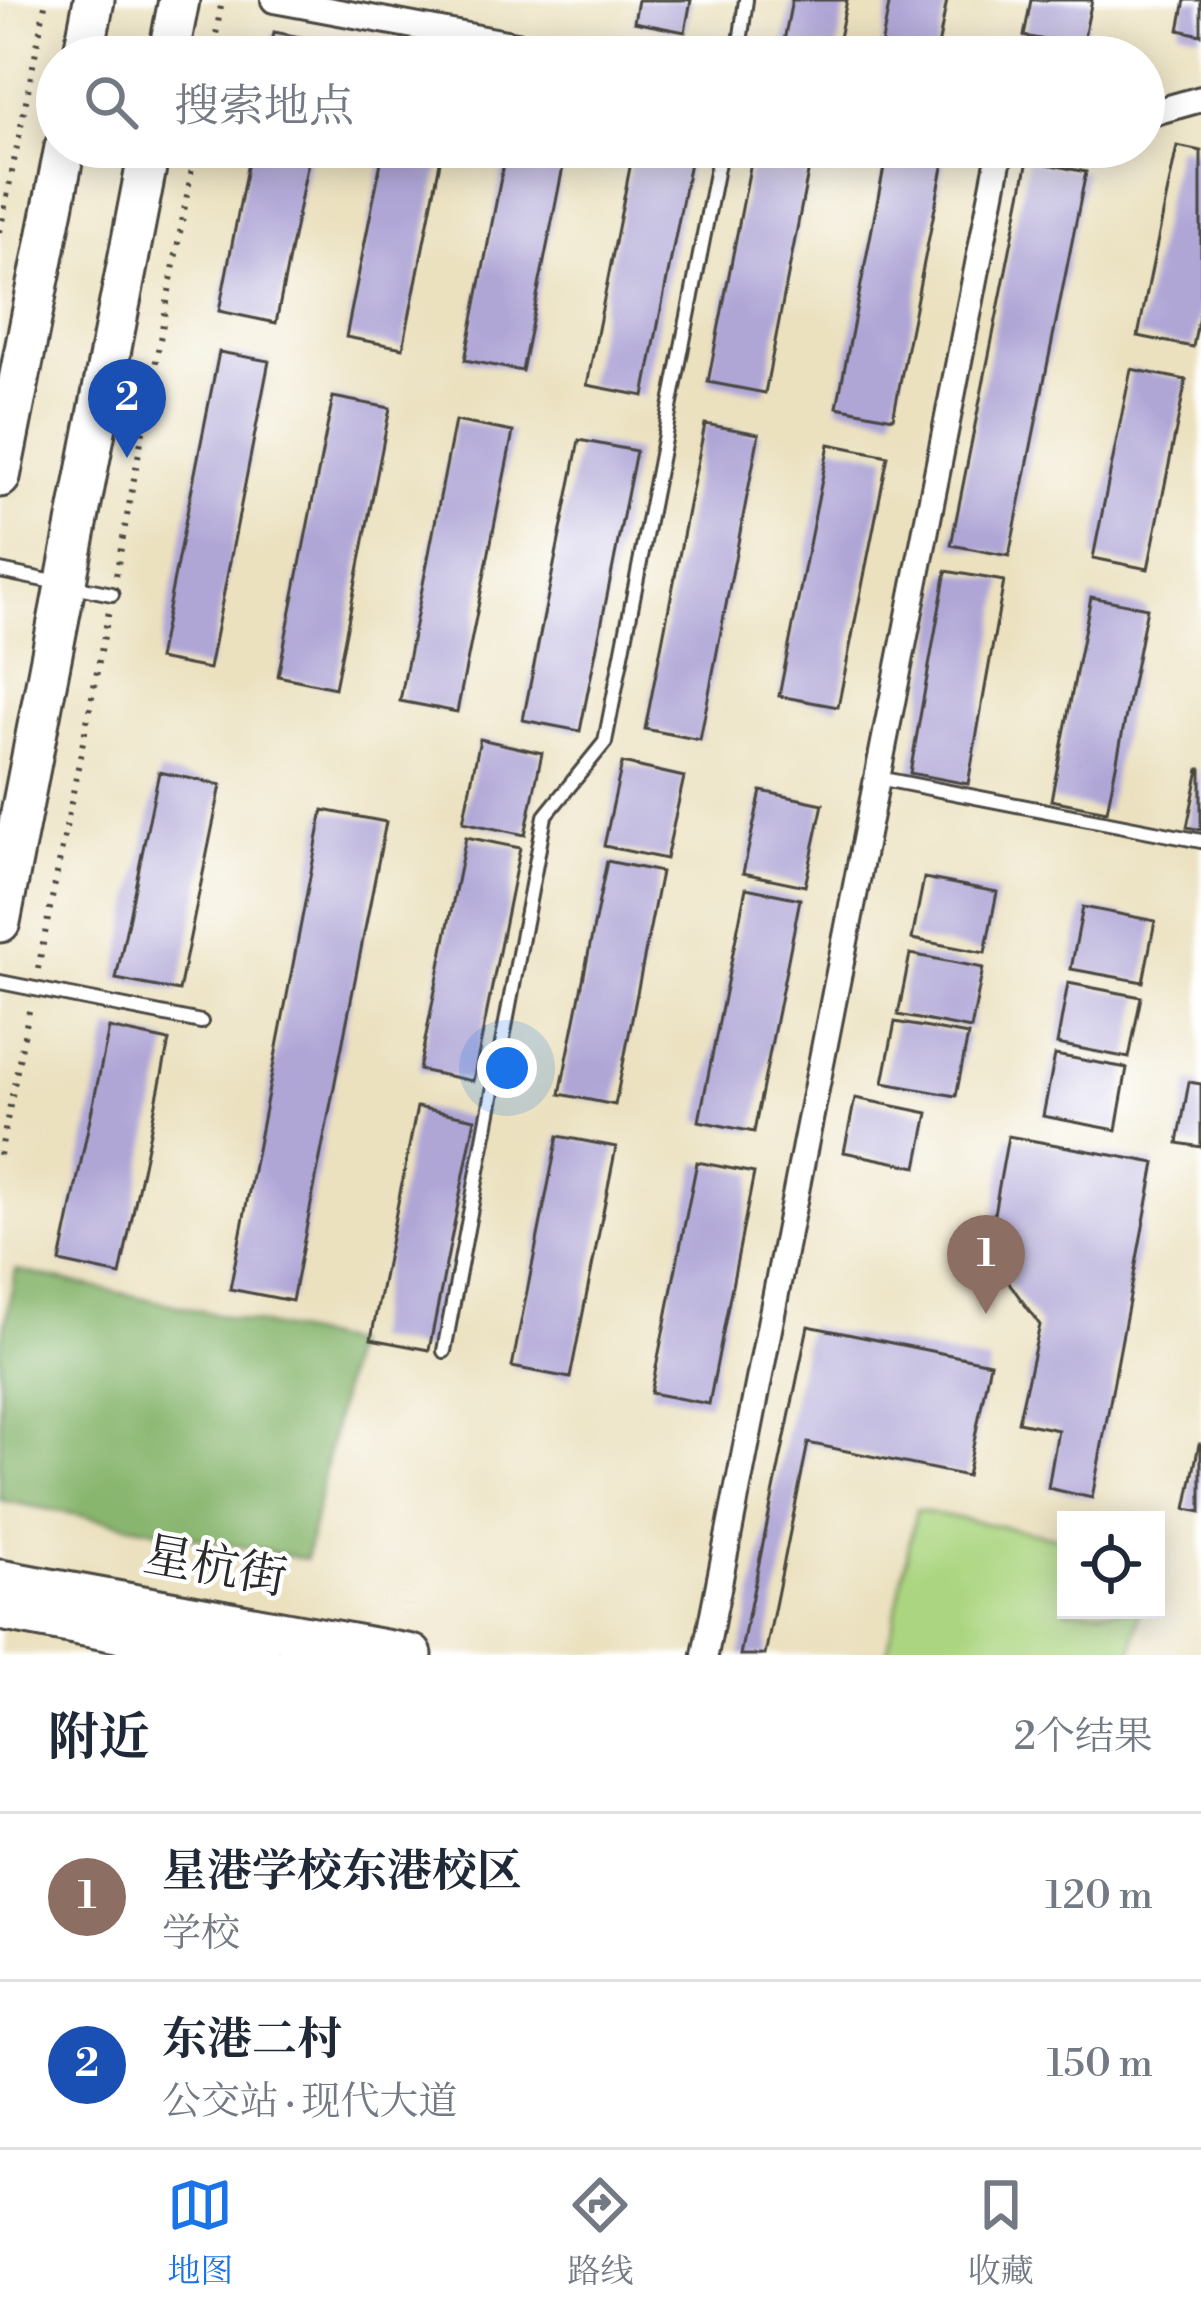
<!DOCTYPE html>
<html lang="zh">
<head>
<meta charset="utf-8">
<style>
  body { margin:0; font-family:"Libre Bodoni","Noto Serif SC",serif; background:#f2f2f3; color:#1f2937 }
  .controls { position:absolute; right:36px; bottom:36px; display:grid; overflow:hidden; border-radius:0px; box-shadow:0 6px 30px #0003 }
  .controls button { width:108px; height:108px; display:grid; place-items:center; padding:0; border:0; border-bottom:3px solid #e0e1e3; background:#fff; color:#1f2937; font:60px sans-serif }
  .you { position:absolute; left:507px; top:1068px; width:42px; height:42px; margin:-30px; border:9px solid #fff; border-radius:50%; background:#1a73e8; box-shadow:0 0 0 18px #1a73e833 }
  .badge { display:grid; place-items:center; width:78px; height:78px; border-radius:50%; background:#1a73e8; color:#fff; font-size:39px; font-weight:700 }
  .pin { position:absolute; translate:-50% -99px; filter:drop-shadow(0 3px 6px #0008) }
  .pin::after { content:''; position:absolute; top:63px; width:42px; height:36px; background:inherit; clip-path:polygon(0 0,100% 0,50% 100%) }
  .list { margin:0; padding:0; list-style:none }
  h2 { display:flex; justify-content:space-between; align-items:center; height:156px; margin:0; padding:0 48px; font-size:51px }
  h2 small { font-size:39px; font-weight:400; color:#747a83 }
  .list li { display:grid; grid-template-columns:78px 1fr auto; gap:36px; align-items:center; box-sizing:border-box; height:168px; padding:0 48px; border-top:3px solid #e0e1e3 }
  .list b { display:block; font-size:45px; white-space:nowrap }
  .list p { margin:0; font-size:39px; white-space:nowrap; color:#747a83 }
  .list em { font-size:39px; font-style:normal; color:#747a83 }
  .icon { flex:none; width:66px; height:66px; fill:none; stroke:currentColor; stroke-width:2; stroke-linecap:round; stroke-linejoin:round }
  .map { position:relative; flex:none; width:1201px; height:1655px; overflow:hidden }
  .search { position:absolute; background:#fff; box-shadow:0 6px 30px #0003; left:36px; right:36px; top:36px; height:132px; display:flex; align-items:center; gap:30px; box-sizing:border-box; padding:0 42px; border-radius:66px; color:#747a83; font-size:45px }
  .sheet { height:492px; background:#fff }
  nav { display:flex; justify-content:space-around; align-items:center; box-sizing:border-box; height:168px; border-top:3px solid #e0e1e3; background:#fff; font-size:33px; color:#747a83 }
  nav a { display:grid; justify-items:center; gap:6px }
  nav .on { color:#1a73e8 }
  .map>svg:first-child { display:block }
  .green { fill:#abd580; stroke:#6b8056; stroke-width:3 }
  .forest { fill:#88b66e; stroke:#5a704c; stroke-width:3 }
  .building { fill:#afa6d6 }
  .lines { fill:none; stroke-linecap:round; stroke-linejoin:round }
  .service-casing { stroke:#484641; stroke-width:18 }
  .minor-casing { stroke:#484641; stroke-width:30 }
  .primary-casing { stroke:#484641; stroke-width:45 }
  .motorway-casing { stroke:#484641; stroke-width:51 }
  .path { stroke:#484641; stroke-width:6; stroke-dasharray:3 9; stroke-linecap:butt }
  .service { stroke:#fff; stroke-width:12 }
  .minor { stroke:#fff; stroke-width:24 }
  .primary { stroke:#fff; stroke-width:39 }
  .motorway { stroke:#fff; stroke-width:45 }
  .labels { text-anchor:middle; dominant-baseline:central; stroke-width:9; stroke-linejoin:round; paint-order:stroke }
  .street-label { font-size:48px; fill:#2b2b2b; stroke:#fff }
</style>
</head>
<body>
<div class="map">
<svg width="1201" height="1655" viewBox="0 0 1201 1655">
  <rect width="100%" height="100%" fill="#fff"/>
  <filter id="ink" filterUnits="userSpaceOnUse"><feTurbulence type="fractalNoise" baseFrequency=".00833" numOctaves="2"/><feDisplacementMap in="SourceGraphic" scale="24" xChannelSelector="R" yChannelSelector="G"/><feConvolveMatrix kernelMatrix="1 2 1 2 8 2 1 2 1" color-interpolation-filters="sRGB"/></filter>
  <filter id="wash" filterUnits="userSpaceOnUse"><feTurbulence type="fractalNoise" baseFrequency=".004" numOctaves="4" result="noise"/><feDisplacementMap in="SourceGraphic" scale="48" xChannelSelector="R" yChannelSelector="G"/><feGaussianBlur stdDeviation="2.7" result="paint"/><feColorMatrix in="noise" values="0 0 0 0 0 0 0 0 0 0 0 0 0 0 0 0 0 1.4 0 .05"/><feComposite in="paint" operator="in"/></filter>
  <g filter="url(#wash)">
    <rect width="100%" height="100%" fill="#ebe1bf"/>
    <path class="green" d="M916 1510 1066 1539V1610H1140L1131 1655H887Z"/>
    <path class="forest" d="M16 1270 351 1344 306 1559 0 1500V1348Z"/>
    <g id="blocks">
      <path class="building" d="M638 0H691L685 32 634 22Z
        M792 0H847L835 57 783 46Z
        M890 0H947L936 57H879Z
        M1031 0H1092L1082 47 1024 36Z
        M1185 0H1201V35L1179 30Z
        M274 32 331 43 328 57H269Z
        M1177 146 1201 151V306L1193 347 1138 336Z
        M251 147H311L276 323 219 311Z
        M384 147H443L403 348 346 337Z
        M507 147H567L522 371 465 360Z
        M634 147H693L644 396 587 385Z
        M754 147H813L765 393 708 382Z
        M888 147H947L893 418 837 407Z
        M1028 160 1086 172 1009 556 951 545Z
        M219 352 269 361 209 669 158 659Z
        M1131 369 1186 380 1148 569 1093 558Z
        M333 397 390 408 335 688 278 676Z
        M455 421 513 432 457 712 400 701Z
        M705 424 759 434 700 740 645 729Z
        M579 440 636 451 580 731 523 720Z
        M829 444 888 456 838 707 779 696Z
        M946 571 1004 581 968 784 910 773Z
        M1091 597 1147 608 1107 811 1051 800Z
        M480 739 542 753 525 835 463 822Z
        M622 763 684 777 666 859 604 846Z
        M1199 769H1201V830L1187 827Z
        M159 772 221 785 179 991 116 979Z
        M761 791 823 804 805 886 743 873Z
        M323 810 386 822 292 1301 230 1289Z
        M466 837 520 848 473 1081 419 1070Z
        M607 861 661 872 615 1105 560 1094Z
        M924 878 997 892 985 953 912 939Z
        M746 888 800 899 754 1132 699 1121Z
        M1083 907 1155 921 1143 982 1071 969Z
        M910 954 983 968 971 1029 898 1015Z
        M1068 983 1141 997 1129 1058 1057 1044Z
        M895 1022 968 1035 956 1096 883 1083Z
        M109 1028 169 1041 120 1275 60 1262Z
        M1055 1055 1127 1068 1116 1130 1043 1116Z
        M1189 1082 1201 1084V1147L1178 1143Z
        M855 1098 928 1113 917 1167 844 1152Z
        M417 1107 475 1119 429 1350 371 1339Z
        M558 1136 616 1147 570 1378 512 1367Z
        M1008 1136 1155 1163 1092 1498 1048 1488 1058 1430 1018 1422 1040 1325 1001 1272 1003 1249 988 1247Z
        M697 1162 754 1173 709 1404 651 1393Z
        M808 1326 990 1363 967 1476 808 1443 765 1655H740Z
        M1199 1444H1201V1512L1186 1509Z"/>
    </g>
  </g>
  <g filter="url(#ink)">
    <use href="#blocks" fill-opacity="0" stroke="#484641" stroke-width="3"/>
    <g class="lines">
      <g class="service-casing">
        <path id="service" d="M738 57 746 0
          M0 571 112 594
          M878 778 1201 841
          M0 982 201 1022
          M444 1351 545 816 605 742 721 147"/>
      </g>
      <g class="minor-casing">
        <path id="minor" d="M274 0 581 57
          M1144 115 1201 99
          M705 1655 1001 147"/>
      </g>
      <g class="primary-casing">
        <path id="primary" d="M83 57 94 0
          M168 57 179 0
          M0 477 65 147
          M0 922 150 147
          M0 1580 412 1655"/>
      </g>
      <g class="motorway-casing">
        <path id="motorway" d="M0 1607 255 1655"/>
      </g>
      <path class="path" d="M212 57 222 0
        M0 232 46 0
        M116 575 196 147
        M38 969 109 611
        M0 1155 30 1006"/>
      <use href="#service" class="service"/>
      <use href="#minor" class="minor"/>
      <use href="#primary" class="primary"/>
      <use href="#motorway" class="motorway"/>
    </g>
  </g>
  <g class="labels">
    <g class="street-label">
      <text transform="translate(215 1568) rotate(10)">星杭街</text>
    </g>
  </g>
</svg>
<div class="controls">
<button><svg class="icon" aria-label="locate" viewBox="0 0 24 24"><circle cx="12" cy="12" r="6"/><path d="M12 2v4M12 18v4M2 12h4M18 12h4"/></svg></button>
</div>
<div class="you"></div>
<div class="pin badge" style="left:986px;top:1314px;background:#8d6e63">1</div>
<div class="pin badge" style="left:127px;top:458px;background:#1a4fb4">2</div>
<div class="search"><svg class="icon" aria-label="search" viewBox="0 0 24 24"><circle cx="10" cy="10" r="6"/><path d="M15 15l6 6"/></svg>搜索地点</div>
</div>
<section class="sheet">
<h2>附近<small>2个结果</small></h2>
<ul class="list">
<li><span class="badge" style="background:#8d6e63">1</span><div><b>星港学校东港校区</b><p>学校</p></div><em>120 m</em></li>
<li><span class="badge" style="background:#1a4fb4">2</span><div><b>东港二村</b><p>公交站 · 现代大道</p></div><em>150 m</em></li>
</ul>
</section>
<nav>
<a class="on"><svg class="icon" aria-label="map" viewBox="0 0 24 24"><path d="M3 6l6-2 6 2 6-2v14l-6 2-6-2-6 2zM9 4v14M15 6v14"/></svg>地图</a>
<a><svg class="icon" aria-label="directions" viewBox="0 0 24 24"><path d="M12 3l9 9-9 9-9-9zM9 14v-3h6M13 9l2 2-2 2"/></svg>路线</a>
<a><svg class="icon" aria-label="saved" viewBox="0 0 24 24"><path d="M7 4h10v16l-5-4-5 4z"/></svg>收藏</a>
</nav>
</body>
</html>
